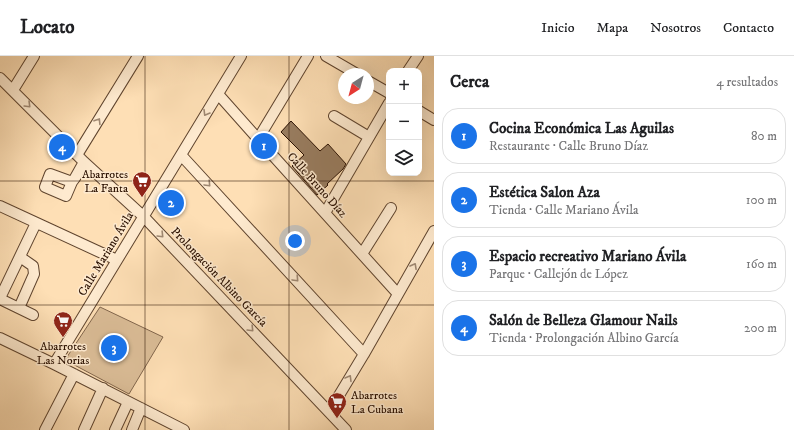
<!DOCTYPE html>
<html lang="es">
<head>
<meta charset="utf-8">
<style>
  body { margin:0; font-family:"IM FELL DW Pica",serif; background:#f2f2f2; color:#202124 }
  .controls { position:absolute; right:12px; top:12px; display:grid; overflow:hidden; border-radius:8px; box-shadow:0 4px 16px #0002 }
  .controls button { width:36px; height:36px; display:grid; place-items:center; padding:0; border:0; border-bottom:1px solid #e0e0e0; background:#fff; color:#202124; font:20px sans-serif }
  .compass { position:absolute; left:338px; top:12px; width:36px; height:36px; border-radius:50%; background:#fff; box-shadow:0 4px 16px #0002; rotate:216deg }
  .you { position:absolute; left:295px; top:185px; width:14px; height:14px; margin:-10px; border:3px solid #fff; border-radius:50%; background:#1a73e8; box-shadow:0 0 0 6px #1a73e833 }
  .badge { display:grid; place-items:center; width:26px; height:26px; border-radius:50%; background:#1a73e8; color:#fff; font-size:13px; font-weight:700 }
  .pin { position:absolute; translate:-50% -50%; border:2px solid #fff; box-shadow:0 1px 4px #0006 }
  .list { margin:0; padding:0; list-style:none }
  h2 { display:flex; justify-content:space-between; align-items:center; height:52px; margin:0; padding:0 16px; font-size:17px }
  h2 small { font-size:13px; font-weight:400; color:#757577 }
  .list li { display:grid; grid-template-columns:26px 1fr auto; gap:12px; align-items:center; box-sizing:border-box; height:56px; margin:0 8px 8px; padding:0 8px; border:1px solid #e0e0e0; border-radius:16px }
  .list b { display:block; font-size:15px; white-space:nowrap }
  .list p { margin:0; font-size:13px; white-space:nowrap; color:#757577 }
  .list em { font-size:13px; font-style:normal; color:#757577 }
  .icon { flex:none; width:22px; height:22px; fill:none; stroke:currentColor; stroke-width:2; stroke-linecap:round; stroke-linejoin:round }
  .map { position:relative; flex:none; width:434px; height:374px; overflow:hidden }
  header { display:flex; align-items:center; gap:24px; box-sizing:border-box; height:56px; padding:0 20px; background:#fff; border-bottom:1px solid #e0e0e0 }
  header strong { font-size:19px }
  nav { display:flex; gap:22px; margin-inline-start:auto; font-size:14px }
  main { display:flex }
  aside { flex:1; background:#fff }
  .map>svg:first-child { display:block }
  .green { fill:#dabc96; stroke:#82664c }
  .building { fill:#987c5f; stroke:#2a1001 }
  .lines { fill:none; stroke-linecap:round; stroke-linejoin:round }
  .street-casing { stroke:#5f442e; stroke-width:12 }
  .street { stroke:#feeacf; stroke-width:10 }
  .oneway { stroke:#9f8872 }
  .grid { fill:none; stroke:#2a1001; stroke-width:1; stroke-opacity:0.55 }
  .labels { text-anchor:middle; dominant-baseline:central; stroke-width:3; stroke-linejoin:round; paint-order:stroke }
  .poi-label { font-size:12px; fill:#2a1001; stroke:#feeacf; text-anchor:end }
  .street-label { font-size:12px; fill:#2a1001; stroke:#feeacf }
</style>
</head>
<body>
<header>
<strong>Locato</strong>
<nav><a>Inicio</a><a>Mapa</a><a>Nosotros</a><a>Contacto</a></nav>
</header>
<main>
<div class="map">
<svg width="434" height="374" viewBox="0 0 434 374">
  <rect width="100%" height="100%" fill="#fedfb5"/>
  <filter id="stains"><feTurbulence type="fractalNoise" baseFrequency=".005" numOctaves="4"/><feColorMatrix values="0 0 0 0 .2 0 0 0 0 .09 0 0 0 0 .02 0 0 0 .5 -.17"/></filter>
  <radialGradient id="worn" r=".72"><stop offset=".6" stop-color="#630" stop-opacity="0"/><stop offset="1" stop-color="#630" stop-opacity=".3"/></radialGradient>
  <path class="green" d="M100 251 163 281 129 338 65 304Z"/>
  <path class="building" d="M291 65 320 95 328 88 346 108 343 113 327 128 328 129 317 139 292 110 304 99 281 76Z"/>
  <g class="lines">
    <g class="street-casing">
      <path id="street" d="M326 0 357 18
        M408 15 418 0
        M0 22 84 106 144 161 346 374
        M368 25 389 37
        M13 34 34 0
        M218 38 258 83 398 238
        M419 55 434 64
        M334 60 369 81
        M258 83 308 0
        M77 99 138 0
        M181 99 364 298
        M72 126 50 118 45 131 66 140 72 126 75 122 84 106
        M0 150 117 204
        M325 157 389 47
        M362 198 391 152
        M0 242 36 167
        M0 243 33 259
        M19 252 34 218 33 210 20 201
        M0 282 54 308 184 374
        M54 308 241 0
        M329 356 364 298 434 175
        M45 374 74 318
        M84 374 103 332
        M115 374 128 346
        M132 374 141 352"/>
    </g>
    <use href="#street" class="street"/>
  </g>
  <defs><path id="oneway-chevron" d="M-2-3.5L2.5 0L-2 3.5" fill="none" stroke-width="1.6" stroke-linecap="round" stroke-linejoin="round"/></defs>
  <g class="oneway">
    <use href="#oneway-chevron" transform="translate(28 49) rotate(45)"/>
    <use href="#oneway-chevron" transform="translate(206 57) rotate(121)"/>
    <use href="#oneway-chevron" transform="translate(98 65) rotate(-58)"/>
    <use href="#oneway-chevron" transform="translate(208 128) rotate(47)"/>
    <use href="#oneway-chevron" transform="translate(161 179) rotate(46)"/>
    <use href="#oneway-chevron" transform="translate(414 210) rotate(-61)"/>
    <use href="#oneway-chevron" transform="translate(296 223) rotate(47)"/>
    <use href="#oneway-chevron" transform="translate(251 273) rotate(46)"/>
    <use href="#oneway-chevron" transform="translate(349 322) rotate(-59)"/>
  </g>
  <path class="grid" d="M145 0V374M289 0V374M0 125H434M0 249H434"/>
  <defs>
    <g id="supermarket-pin" transform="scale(1)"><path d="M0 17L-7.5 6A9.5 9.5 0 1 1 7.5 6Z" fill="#8f2418" stroke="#feeacf"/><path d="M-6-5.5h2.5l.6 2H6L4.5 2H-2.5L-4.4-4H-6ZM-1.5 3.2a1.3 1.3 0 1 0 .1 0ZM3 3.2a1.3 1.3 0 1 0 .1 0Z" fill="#fff"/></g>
  </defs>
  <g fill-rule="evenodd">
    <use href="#supermarket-pin" x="142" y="125"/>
    <use href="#supermarket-pin" x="63" y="265"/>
    <use href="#supermarket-pin" x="337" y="346"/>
  </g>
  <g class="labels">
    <g class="poi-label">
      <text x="128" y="118">Abarrotes<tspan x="128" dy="14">La Fanta</tspan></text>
      <text x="63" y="290" text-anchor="middle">Abarrotes<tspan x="63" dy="14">Las Norias</tspan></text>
      <text x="351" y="339" text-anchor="start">Abarrotes<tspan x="351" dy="14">La Cubana</tspan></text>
    </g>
    <g class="street-label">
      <text transform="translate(317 129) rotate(48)">Calle Bruno Díaz</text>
      <text transform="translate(106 198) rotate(-59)">Calle Mariano Ávila</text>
      <text transform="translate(219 221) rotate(46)">Prolongación Albino García</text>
    </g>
  </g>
  <rect width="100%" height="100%" filter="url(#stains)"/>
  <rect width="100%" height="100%" fill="url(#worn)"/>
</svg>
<div class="controls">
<button>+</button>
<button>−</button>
<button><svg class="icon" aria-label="layers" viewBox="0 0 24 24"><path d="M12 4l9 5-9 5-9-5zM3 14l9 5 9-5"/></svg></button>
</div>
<svg class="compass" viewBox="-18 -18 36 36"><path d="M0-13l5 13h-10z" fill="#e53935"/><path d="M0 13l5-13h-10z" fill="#757577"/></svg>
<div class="you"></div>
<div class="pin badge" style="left:264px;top:90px">1</div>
<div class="pin badge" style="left:171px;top:147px">2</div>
<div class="pin badge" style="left:114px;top:292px">3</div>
<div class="pin badge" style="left:62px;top:91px">4</div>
</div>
<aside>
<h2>Cerca<small>4 resultados</small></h2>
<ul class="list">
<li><span class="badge">1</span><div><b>Cocina Económica Las Aguilas</b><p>Restaurante · Calle Bruno Díaz</p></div><em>80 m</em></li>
<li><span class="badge">2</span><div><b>Estética Salon Aza</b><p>Tienda · Calle Mariano Ávila</p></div><em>100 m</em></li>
<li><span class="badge">3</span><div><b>Espacio recreativo Mariano Ávila</b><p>Parque · Callejón de López</p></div><em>160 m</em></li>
<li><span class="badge">4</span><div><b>Salón de Belleza Glamour Nails</b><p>Tienda · Prolongación Albino García</p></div><em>200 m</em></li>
</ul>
</aside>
</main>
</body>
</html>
